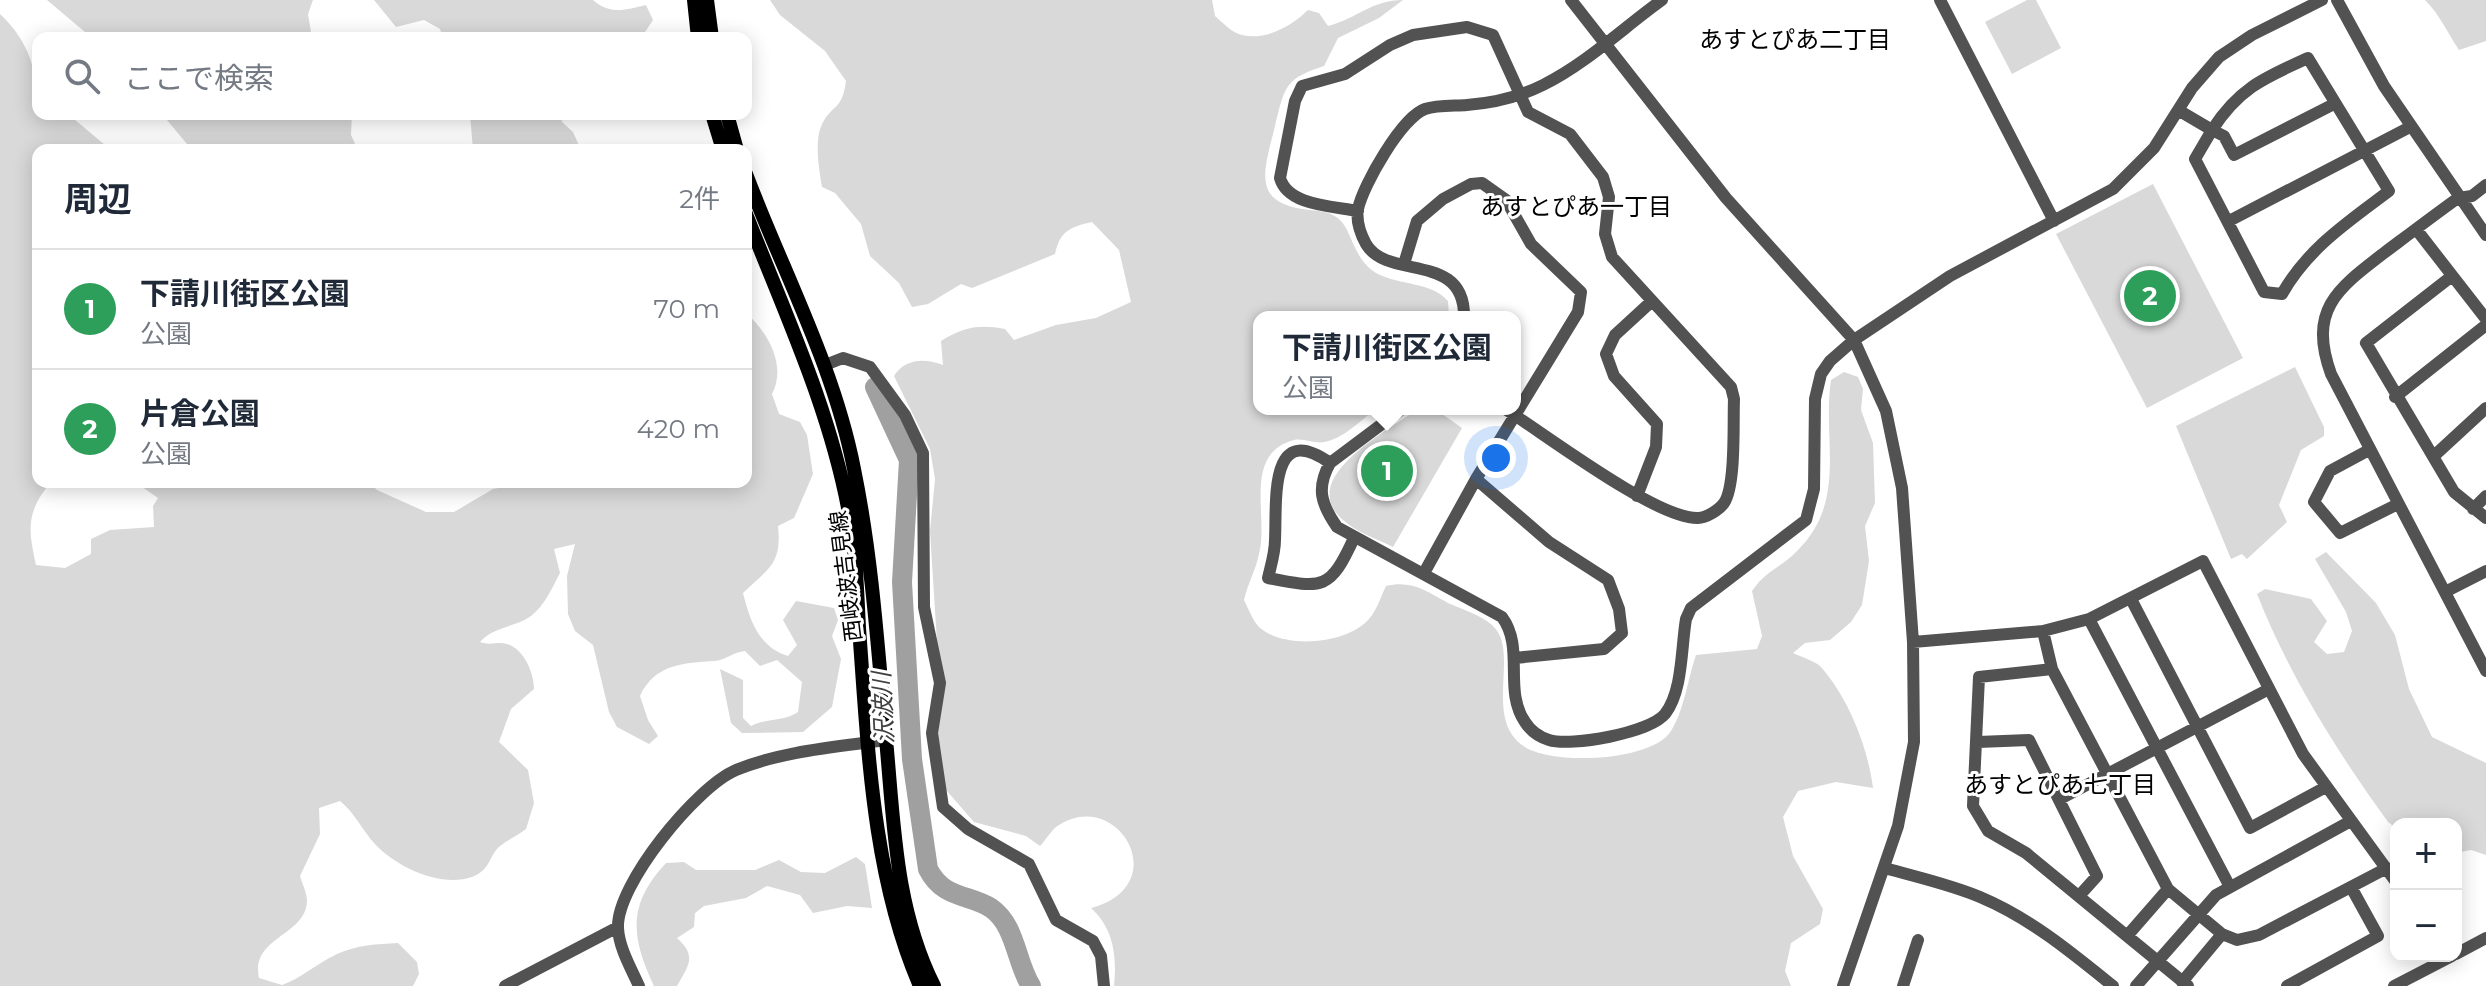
<!DOCTYPE html>
<html lang="ja">
<head>
<meta charset="utf-8">
<style>
  body { margin:0; font-family:Montserrat,"Noto Sans JP",sans-serif; background:#f6f6f7; color:#1f2937 }
  .controls { position:absolute; right:24px; bottom:24px; display:grid; overflow:hidden; border-radius:16px; box-shadow:0 4px 20px #0003 }
  .controls button { width:72px; height:72px; display:grid; place-items:center; padding:0; border:0; border-bottom:2px solid #e0e1e3; background:#fff; color:#1f2937; font:40px sans-serif }
  .you { position:absolute; left:1496px; top:458px; width:28px; height:28px; margin:-20px; border:6px solid #fff; border-radius:50%; background:#1a73e8; box-shadow:0 0 0 12px #1a73e833 }
  .badge { display:grid; place-items:center; width:52px; height:52px; border-radius:50%; background:#ea580c; color:#fff; font-size:26px; font-weight:700 }
  .pin { position:absolute; translate:-50% -50%; border:4px solid #fff; box-shadow:0 2px 8px #0006 }
  .popup { position:absolute; left:1253px; top:311px; width:268px; height:104px; box-sizing:border-box; display:grid; place-content:center; border-radius:16px; background:#fff; filter:drop-shadow(0 2px 6px #0005); font-size:26px; white-space:nowrap; color:#747a83 }
  .popup b { font-size:30px; color:#1f2937 }
  .popup::after { content:''; position:absolute; left:50%; top:100%; margin-left:-16px; border:16px solid transparent; border-top-color:#fff }
  .list { margin:0; padding:0; list-style:none }
  h2 { display:flex; justify-content:space-between; align-items:center; height:104px; margin:0; padding:0 32px; font-size:34px }
  h2 small { font-size:26px; font-weight:400; color:#747a83 }
  .list li { display:grid; grid-template-columns:52px 1fr auto; gap:24px; align-items:center; box-sizing:border-box; height:120px; padding:0 32px; border-top:2px solid #e0e1e3 }
  .list b { display:block; font-size:30px; white-space:nowrap }
  .list p { margin:0; font-size:26px; white-space:nowrap; color:#747a83 }
  .list em { font-size:26px; font-style:normal; color:#747a83 }
  .icon { flex:none; width:44px; height:44px; fill:none; stroke:currentColor; stroke-width:2; stroke-linecap:round; stroke-linejoin:round }
  .map { position:relative; flex:none; width:2486px; height:986px; overflow:hidden }
  .search { position:absolute; background:#fff; box-shadow:0 4px 20px #0003; left:32px; top:32px; width:720px; height:88px; display:flex; align-items:center; gap:20px; box-sizing:border-box; padding:0 28px; border-radius:16px; color:#747a83; font-size:30px }
  .panel { position:absolute; background:#fff; box-shadow:0 4px 20px #0003; left:32px; top:144px; width:720px; height:344px; border-radius:16px }
  .map>svg:first-child { display:block }
  .green { fill:#d9d9d9 }
  .lines { fill:none; stroke-linecap:round; stroke-linejoin:round }
  .river { stroke:#a0a0a0; stroke-width:20 }
  .minor { stroke:#525252; stroke-width:12 }
  .major { stroke:#000; stroke-width:14 }
  .labels { text-anchor:middle; dominant-baseline:central; stroke-width:6; stroke-linejoin:round; paint-order:stroke }
  .street-label { font-size:22px; fill:#000; stroke:#fff }
  .neighbourhood-label { font-size:24px; fill:#000; stroke:#fff }
  .water-label { font-size:24px; font-style:italic; fill:#414141; stroke:#fff }
</style>
</head>
<body>
<div class="map">
<svg width="2486" height="986" viewBox="0 0 2486 986">
  <rect width="100%" height="100%" fill="#fff"/>
  <path class="green" d="M47 0H313L308 14 312 38H92Z
    M374 0H593C610 15 625 10 646 5L653 20 641 38H443L440 29 424 20 396 27Z
    M770 0H1212L1215 16C1222 22 1232 33 1242 35 1265 41 1292 26 1308 10L1319 13 1328 26C1358 18 1372 0 1403 0L1379 18 1338 38 1324 66C1284 79 1285 87 1275 126 1264 171 1250 204 1310 210 1320 211 1331 212 1339 219 1352 230 1353 259 1376 273 1400 286 1430 281 1448 301L1449 317H1259V409H1376C1361 420 1343 439 1324 442 1315 444 1304 438 1294 440 1242 454 1269 516 1259 554 1256 569 1248 583 1244 600 1248 608 1253 621 1259 627 1284 650 1348 644 1369 619 1377 610 1381 596 1386 586 1412 580 1426 591 1448 603 1461 609 1481 615 1492 625 1521 650 1483 716 1522 745 1549 766 1652 762 1671 731 1684 711 1688 678 1696 655L1757 649 1762 636 1752 591C1766 570 1781 568 1797 551 1848 501 1822 440 1831 380L1844 372 1858 377 1863 389 1861 410 1873 443 1875 503 1865 526 1869 561 1862 605 1851 622 1830 640 1805 643 1793 653C1801 657 1815 661 1821 667 1849 699 1868 748 1873 788L1836 782 1798 791 1783 817 1793 856 1823 909 1820 924 1791 943 1785 971 1791 986H1114C1117 957 1114 929 1091 908 1177 885 1116 784 1056 827 1050 832 1045 841 1040 846L1026 836 974 822 946 790 936 728 938 658 930 531 935 479 930 449 894 376C905 358 926 358 943 365L941 341C963 327 979 324 1005 329L1014 340 1056 325 1096 318 1131 302 1119 250 1092 222C1070 227 1060 231 1055 254L972 288 961 284 928 304 912 307 899 283 870 256 861 224 835 193 822 187C819 169 814 141 822 124 833 103 842 111 846 81L825 51 780 15Z
    M2027 0H2036L2061 48 2012 74 1985 22Z
    M2425 0H2486V41L2459 50C2447 32 2440 15 2425 0Z
    M0 14C30 42 38 73 38 114H68L111 150H38V482H51C26 512 28 529 36 565L65 568 91 554V539L110 530 154 527 153 506 158 498 135 482H369L377 490 426 512H454L493 489 529 482H746V313C768 332 787 366 772 394L779 414 800 422 807 435 813 474 794 518 778 526C782 564 769 568 743 593 750 621 759 647 788 656L797 645 783 620 796 601 834 608 838 620 832 636 841 659 832 707 803 732 742 733 731 723 720 669 743 680V718L751 726C767 718 783 722 798 712L802 682 777 660 760 666 745 651C734 652 725 660 715 661 683 663 655 664 640 696L648 720 658 736 649 744 617 727 609 712 593 645 575 631 568 614 567 576 575 544 554 549 560 573C552 588 545 605 531 616 514 628 494 626 480 642 490 646 498 641 507 644 524 649 534 673 534 689L511 709 499 742 528 770 534 803 526 829C518 835 508 840 500 846 489 855 491 870 472 877 441 888 396 867 375 844 362 830 355 813 340 801L319 808 320 834 300 876C302 883 307 893 307 901 306 936 250 937 259 978L282 985C302 978 317 963 337 954 357 945 377 944 398 943L417 962 419 974 413 986H0Z
    M162 114H352L351 135 358 150H192Z
    M470 114H578L561 121 573 132 581 150H473Z
    M2153 184 2243 358 2147 408 2056 234Z
    M2295 367 2324 427V436L2301 450 2279 505 2287 522 2247 559 2242 554 2231 559 2176 426Z
    M1418 409H1435L1462 428 1393 547C1377 539 1356 532 1343 520 1295 478 1389 430 1418 409Z
    M2326 552 2376 603 2395 635 2409 689 2432 737 2486 763V855L2471 850 2456 853V824H2396V828L2388 822C2336 750 2290 677 2257 594L2265 589 2311 599 2327 621 2314 642 2327 654 2344 652 2352 631 2346 612 2315 559Z
    M856 857 865 864 872 908 847 906 813 913 800 895 767 886 746 898 704 906 695 913 694 927 677 938C697 956 689 965 677 986H654C631 937 627 905 666 863L684 862 696 870H755L779 860 801 872 825 873Z"/>
  <g class="lines">
    <path class="river" d="M875 387 909 460 902 582 912 759 928 869C943 899 969 894 991 908 1016 925 1016 963 1031 986"/>
    <path class="minor" d="M1571 0 1726 198 1854 340 1886 411 1902 488 1913 642 1914 742 1898 826 1843 986
      M1940 0 2054 221
      M2337 0 2384 86 2486 235
      M2178 110 2212 130 2195 159 2264 292 2282 294C2308 248 2348 222 2389 191L2308 58C2264 78 2239 88 2212 130L2224 136 2234 155 2334 104
      M2486 185 2472 196 2458 198C2433 216 2408 235 2384 253 2337 289 2308 310 2331 374L2486 671
      M1358 211C1333 206 1288 206 1280 178L1295 101 1302 86 1345 74 1390 45 1413 35 1467 27 1493 35 1528 112 1570 134 1603 177 1609 197 1605 234 1612 257 1731 387 1734 399C1733 422 1736 486 1724 503 1719 510 1706 518 1698 518 1656 519 1545 434 1505 409
      M2229 221 2410 127
      M2416 229 2486 319
      M1404 264 1417 221 1443 199 1471 184 1482 183 1506 200 1531 244 1581 292 1578 312 1476 479 1424 573
      M2452 276 2366 343 2454 492 2486 518
      M1464 317C1465 251 1388 281 1366 244 1360 233 1356 221 1358 209 1363 185 1402 117 1425 109 1437 105 1454 106 1467 105 1494 103 1519 97 1543 85 1587 63 1623 28 1662 0
      M825 365 843 358 870 367 905 415 923 453 924 607 940 683 932 733 943 807 968 829 1029 864 1056 920 1093 941 1101 956 1104 986
      M2395 397 2486 325
      M1402 409 1330 463C1316 488 1321 504 1337 527L1502 617C1525 648 1503 690 1525 722 1530 730 1539 737 1549 740 1571 747 1649 733 1665 714 1683 691 1681 648 1686 619L1691 608 1806 520 1814 489 1815 399 1821 374 1830 361 1854 340 1950 276 2113 189 2154 148 2192 88 2219 57 2252 35 2322 0
      M2369 450 2330 471 2314 502 2340 533 2398 504
      M2435 455 2486 408
      M1330 463C1268 419 1277 503 1275 540 1275 553 1271 565 1268 578 1324 589 1330 590 1354 538
      M1476 479 1549 542 1608 580 1619 609 1622 633 1604 649 1515 658
      M1637 496 1656 447 1657 424 1614 376 1606 354 1615 335 1652 301
      M2473 509 2486 496
      M2445 592 2486 571
      M2131 599 2250 828 2324 788
      M2089 619 2230 887
      M2043 631 2052 669 2168 889 2222 934 2237 940 2259 935 2387 868
      M1913 642 2043 631 2089 619 2203 561 2303 754 2396 882
      M2052 669 1979 677 1973 806 1988 831 2026 853 2127 936 2168 889
      M1978 742 2029 740 2097 876 2079 896
      M2060 799 2269 689
      M1885 868C1916 877 1949 884 1980 897 2030 918 2071 952 2113 986
      M2127 936 2188 986
      M2456 954 2486 938
      M2182 982 2222 934
      M505 986 618 927
      M639 986C631 968 619 948 618 928 616 885 696 787 736 770 782 751 837 747 886 740
      M1903 986 1918 940
      M2136 986 2216 895 2349 822
      M2287 986 2378 936 2351 887
      M2394 986 2452 956"/>
    <path class="major" d="M694 0 698 38
      M707 0 712 38
      M712 114 723 150
      M727 114 737 150
      M746 174C783 272 834 366 854 469 872 557 878 649 886 739 894 824 895 908 934 986
      M746 214C784 311 830 409 849 513 856 550 857 589 859 628 868 747 872 875 920 986"/>
  </g>
  <g class="labels">
    <g class="street-label">
      <text transform="translate(846 576) rotate(-97)">西岐波吉見線</text>
    </g>
    <g class="neighbourhood-label">
      <text x="1795" y="39">あすとぴあ二丁目</text>
      <text x="1576" y="206">あすとぴあ一丁目</text>
      <text x="2060" y="784">あすとぴあ七丁目</text>
    </g>
    <g class="water-label">
      <text transform="translate(883 708) rotate(-93)">沢波川</text>
    </g>
  </g>
</svg>
<div class="controls">
<button>+</button>
<button>−</button>
</div>
<div class="you"></div>
<div class="pin badge" style="left:1387px;top:471px;background:#2e9e5b">1</div>
<div class="popup"><b>下請川街区公園</b>公園</div>
<div class="pin badge" style="left:2150px;top:296px;background:#2e9e5b">2</div>
<div class="search"><svg class="icon" aria-label="search" viewBox="0 0 24 24"><circle cx="10" cy="10" r="6"/><path d="M15 15l6 6"/></svg>ここで検索</div>
<section class="panel">
<h2>周辺<small>2件</small></h2>
<ul class="list">
<li><span class="badge" style="background:#2e9e5b">1</span><div><b>下請川街区公園</b><p>公園</p></div><em>70 m</em></li>
<li><span class="badge" style="background:#2e9e5b">2</span><div><b>片倉公園</b><p>公園</p></div><em>420 m</em></li>
</ul>
</section>
</div>
</body>
</html>
